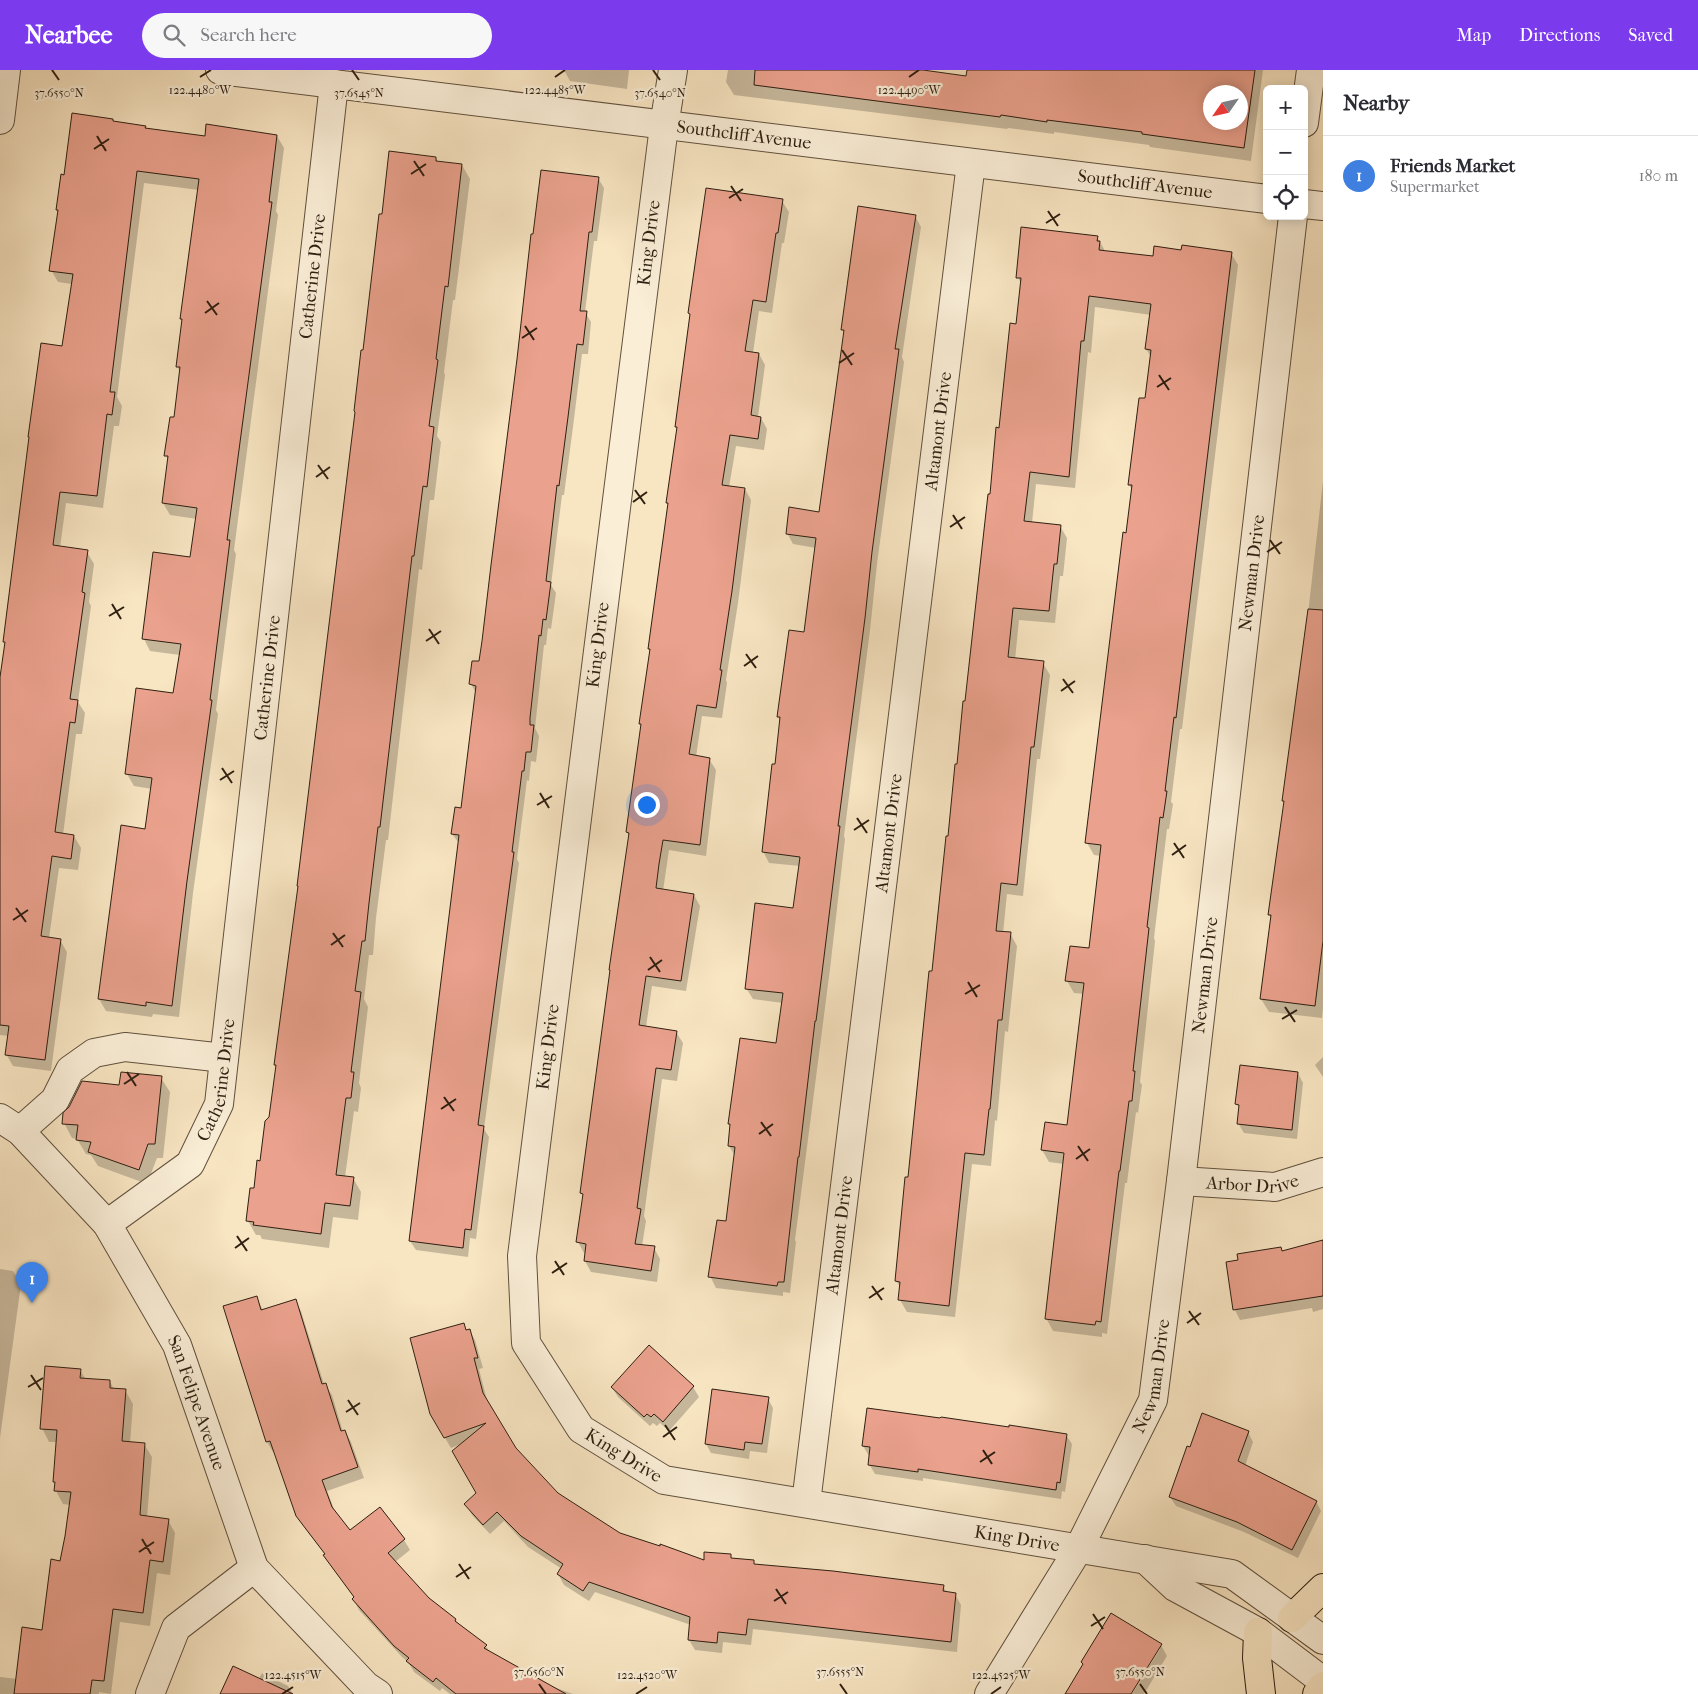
<!DOCTYPE html>
<html lang="en">
<head>
<meta charset="utf-8">
<style>
  body { margin:0; font-family:"IM FELL French Canon",serif; background:#f7f7f7; color:#2b2b33 }
  .controls { position:absolute; right:15px; top:15px; display:grid; overflow:hidden; border-radius:8px; box-shadow:0 2px 12px #0003 }
  .controls button { width:45px; height:45px; display:grid; place-items:center; padding:0; border:0; border-bottom:1px solid #e1e1e2; background:#fff; color:#2b2b33; font:25px sans-serif }
  .compass { position:absolute; left:1203px; top:15px; width:45px; height:45px; border-radius:50%; background:#fff; box-shadow:0 2px 12px #0003; rotate:236deg }
  .you { position:absolute; left:646px; top:734px; width:18px; height:18px; margin:-12px; border:4px solid #fff; border-radius:50%; background:#1a73e8; box-shadow:0 0 0 8px #1a73e833 }
  .badge { display:grid; place-items:center; width:32px; height:32px; border-radius:50%; background:#7c3aed; color:#fff; font-size:16px; font-weight:700 }
  .pin { position:absolute; translate:-50% -41px; filter:drop-shadow(0 1px 2px #0008) }
  .pin::after { content:''; position:absolute; top:26px; width:18px; height:15px; background:inherit; clip-path:polygon(0 0,100% 0,50% 100%) }
  .list { margin:0; padding:0; list-style:none }
  h2 { display:flex; justify-content:space-between; align-items:center; height:65px; margin:0; padding:0 20px; font-size:21px }
  h2 small { font-size:16px; font-weight:400; color:#7c7c81 }
  .list li { display:grid; grid-template-columns:32px 1fr auto; gap:15px; align-items:center; box-sizing:border-box; height:80px; padding:0 20px; border-top:1px solid #e1e1e2 }
  .list b { display:block; font-size:19px; white-space:nowrap }
  .list p { margin:0; font-size:16px; white-space:nowrap; color:#7c7c81 }
  .list em { font-size:16px; font-style:normal; color:#7c7c81 }
  .icon { flex:none; width:28px; height:28px; fill:none; stroke:currentColor; stroke-width:2; stroke-linecap:round; stroke-linejoin:round }
  .map { position:relative; flex:none; width:1323px; height:1624px; overflow:hidden }
  header { display:flex; align-items:center; gap:30px; box-sizing:border-box; height:70px; padding:0 25px; background:#7c3aed; color:#fff }
  header strong { font-size:24px }
  nav { display:flex; gap:28px; margin-inline-start:auto; font-size:18px }
  .search { width:350px; height:45px; background:#f7f7f7; display:flex; align-items:center; gap:12px; box-sizing:border-box; padding:0 18px; border-radius:28px; color:#7c7c81; font-size:19px }
  main { display:flex }
  aside { flex:1; background:#fff }
  .map>svg:first-child { display:block }
  .shadow { fill:#0003; fill-rule:evenodd }
  .building { fill:#eaa18d; stroke:#2e1f11; fill-rule:evenodd }
  .lines { fill:none; stroke-linecap:round; stroke-linejoin:round }
  .minor-casing { stroke:#60503d; stroke-width:30 }
  .major-casing { stroke:#2e1f11; stroke-width:30 }
  .minor { stroke:#faeed7; stroke-width:28 }
  .major { stroke:#f8e5c2; stroke-width:28 }
  .ticks { fill:none; stroke:#2e1f11; stroke-width:2 }
  .labels { text-anchor:middle; dominant-baseline:central; stroke-width:4.5; stroke-linejoin:round; paint-order:stroke }
  .street-label { font-size:18px; fill:#2e1f11; stroke:#faeed7 }
  .ticks-label { font-size:12px; text-anchor:middle; fill:#2e1f11; stroke:#faeed7; stroke-width:4.5; stroke-linejoin:round; paint-order:stroke }
</style>
</head>
<body>
<header>
<strong>Nearbee</strong>
<div class="search"><svg class="icon" aria-label="search" viewBox="0 0 24 24"><circle cx="10" cy="10" r="6"/><path d="M15 15l6 6"/></svg>Search here</div>
<nav><a>Map</a><a>Directions</a><a>Saved</a></nav>
</header>
<main>
<div class="map">
<svg width="1323" height="1624" viewBox="0 0 1323 1624">
  <rect width="100%" height="100%" fill="#f8e5c2"/>
  <filter id="stains"><feTurbulence type="fractalNoise" baseFrequency=".004" numOctaves="4"/><feColorMatrix values="0 0 0 0 .2 0 0 0 0 .09 0 0 0 0 .02 0 0 0 .5 -.17"/></filter>
  <radialGradient id="worn" r=".72"><stop offset=".6" stop-color="#630" stop-opacity="0"/><stop offset="1" stop-color="#630" stop-opacity=".3"/></radialGradient>
  <path class="shadow" d="M564 0H629L627 19 570 11Z
    M728 0H925L924 1 967 7 968 0H1263L1251 91 1150 77 1149 75 1054 62V64L1008 58 1007 59 734 25 726 12ZM1210 22H1240V52H1210Z
    M114 53 145 57 146 59 206 67 277 66 284 78 276 141 278 145 234 480 236 484 216 640 218 644 193 823 179 947 153 944 152 947 106 941 99 929 147 760 152 719 134 716 127 704 174 624 180 585 150 581 144 569 191 488 197 449 170 445 163 433 169 391 166 386 175 349 180 302 177 296 183 251 181 249 199 120 144 113 117 327 122 336 119 356H114L103 438 66 433 60 478 87 482 94 494 89 532 91 536 78 632 85 643 82 664H76L63 765 74 766 81 778 78 800 59 798 49 868 60 870 67 882 51 1001 13 996 6 984 9 966 0 965V619L6 574 4 571 63 277 72 214 58 212 51 200 59 143 57 140 65 106Z
    M436 88 438 92 462 95 470 109 455 230H453L444 302 445 305 437 366 441 372 434 430H430L422 500 419 499 388 770H386L376 848 373 885H369L364 929 368 937 359 1013 361 1018 358 1042 354 1041 345 1107 353 1108 361 1122 358 1150 333 1147 329 1178 262 1169 260 1165H256L248 1151 270 1047 277 997 275 995 299 817 364 281 383 145Z
    M598 108 604 118 597 171H594L585 242 591 252 588 284H582L573 357 564 425H562L551 515 556 523 551 559 548 558 546 575H544L535 658 539 666 536 692 531 691 529 711 527 710 517 789 519 793 484 1059 489 1067 476 1169 470 1168 468 1187 416 1180 410 1171 459 773 452 764 462 739 477 625 471 614 481 593Z
    M782 131 789 142 784 173H782L772 243 759 241 753 283 759 284 765 295 758 347 761 348 767 359 764 380 736 376 729 417 745 419 751 430 738 533 726 610 727 613 722 648 702 646 696 687 709 689 716 700 706 786 669 780 663 821 694 825 700 836 686 921 652 916 646 957 676 962 683 973 677 1011 662 1009 644 1146 646 1151 642 1176 654 1178 660 1189 657 1212 591 1202 585 1191 586 1183H584L578 1172 584 1127 582 1123 611 903 610 900 629 766 627 762 642 656 640 653 651 581 649 579 669 435 667 433 678 360 676 356Z
    M915 146 921 157 902 287 904 292 877 494 870 560 844 766 845 769 830 899 795 1170 796 1172 790 1223 783 1222V1226L716 1218 710 1206 727 1152 735 1086 729 1076 731 1056 730 1053 777 974 783 933 753 929 746 918 794 839 800 796 769 793 763 781 781 652 778 647 805 564 816 478 793 474 787 463 820 443 844 263 842 259Z
    M1097 167 1104 179V181L1154 188 1182 181 1231 183 1238 195 1182 659H1180L1171 732 1173 734 1169 759H1167L1154 868 1155 871 1140 1012 1142 1015 1138 1043 1136 1042 1127 1113H1125L1107 1264 1102 1263V1267L1053 1261 1046 1248 1064 1094 1049 1092 1042 1080 1068 1057 1084 924 1074 923 1067 911 1090 879 1101 786 1094 785 1087 773 1127 464 1132 420 1129 415 1146 330 1151 287 1146 279 1151 245 1095 237 1091 283 1088 282 1075 418 1036 414 1032 453 1060 456 1067 468 1063 506H1060L1055 553 1019 550 1015 590 1043 593 1050 605 1040 689H1037L1023 826 1007 824 1003 863H1010L1017 876 1008 962 1005 961 997 1051 995 1050 991 1096 972 1094 955 1247 907 1242 900 1230 901 1218 896 1211 991 425 1017 255 1021 214 1018 207Z
    M1323 411V937L1322 948 1269 942 1261 929 1272 849 1270 845 1302 597Z
    M1323 987V1007L1315 995Z
    M1298 1003 1303 1013 1297 1069 1244 1063 1238 1053 1240 1039 1237 1034Z
    M161 1008 170 1022 163 1088H157L147 1114 98 1096 91 1085 86 1084 77 1069 72 1068 64 1053Z
    M1323 1172V1239L1313 1242 1312 1238 1240 1250 1235 1240 1227 1193 1240 1191 1280 1178 1283 1182Z
    M0 1199 13 1201 21 1214 0 1368Z
    M256 1227 263 1240 295 1230 301 1241 324 1314 332 1325 343 1362 345 1361 351 1372 364 1408 327 1421 336 1444 350 1462 404 1470 410 1480 395 1492 428 1529 455 1549 459 1555 486 1576 490 1583 548 1615 573 1624H450L442 1618 440 1621 414 1602 408 1592 402 1587 359 1540 353 1529 355 1528 331 1496 325 1486 326 1485 304 1457 297 1446 275 1382H273L267 1372 224 1237Z
    M464 1255 467 1261 469 1260 475 1270 483 1298 479 1299 488 1334 515 1379 557 1424 620 1464 705 1491 730 1486 732 1489 753 1491 755 1495 943 1516 947 1523 955 1524 961 1535 957 1582 753 1559 751 1575 723 1572 722 1583 695 1580 689 1570 691 1555 595 1522 589 1531 564 1515 558 1504 562 1499 528 1477 504 1451 490 1464 472 1445 466 1435 478 1423 461 1374 451 1378 431 1344Z
    M649 1277 693 1317 699 1327 669 1361 660 1353 657 1356 653 1353 650 1356 618 1327 612 1317Z
    M80 1300 86 1310 110 1311 114 1320H125L133 1334 130 1373 144 1374 152 1387 147 1447 168 1450 175 1463 170 1505 157 1503 150 1556 120 1552 111 1624 99 1622V1624H0V1607L17 1609 43 1561 61 1492 71 1435 63 1434 56 1421V1414L54 1411 57 1372H49L42 1358Z
    M768 1329 773 1338 767 1383 750 1381 749 1389 711 1383 706 1374Z
    M869 1339 1066 1365 1072 1374 1065 1422 1062 1421 1061 1429 923 1408V1411L875 1404 869 1394 870 1386H869L863 1376Z
    M1248 1362 1253 1372 1245 1396 1316 1431 1321 1441 1298 1488 1244 1462 1176 1436 1170 1427Z
    M1161 1575 1167 1586 1144 1624H1132L1160 1579H1157L1129 1624H1066Z
    M262 1603 288 1616 293 1624H221L259 1609Z"/>
  <path class="building" d="M755 0H923L966 6 967 0H1255L1244 78 1142 64V62L1047 50V52L1001 45 1000 47 754 15ZM1210 22H1240V52H1210Z
    M72 43 113 49V51L146 56 145 58 205 66 206 54 277 65 269 132H272L227 470H230L210 630H212L187 811 172 936 146 932V936L98 929 121 755 145 759 152 708 125 704 136 618 173 623 181 574 142 569 153 482 190 487 197 438 162 433 168 386H164L170 347H174L180 297H176L182 249H180L199 109 137 101 110 322H115L112 345 107 344 97 426 60 422 53 475 88 480 82 522 85 523 70 629 78 630 75 653 70 652 55 762 74 765 71 789 52 786 41 866 61 869 45 990 5 985 9 956 0 955V607L5 572H3L29 367H28L41 273 62 276 73 204 49 201 58 140H56L61 104 64 105Z
    M389 81 436 87V91L462 94 448 217 445 216 436 289 438 290 429 356 434 357 427 417 423 416 414 486H412L380 757H378L369 833 365 871H362L355 921 361 922 351 1002H354L351 1028H346L336 1105 354 1107 350 1136 325 1133 321 1164 253 1155 254 1152 246 1151 250 1118H254L257 1090 260 1091 265 1051 269 1047 276 995H274L298 816H297L355 342 354 341 361 280H363L379 144H382Z
    M541 100 599 107 592 162H589L580 241H587L583 275 577 274 568 347 559 416 557 415 546 511 551 512 546 550 543 549 541 566 539 565 530 648V655H534L531 682H526L524 701H522L512 782H514L478 1055 484 1056 471 1160 465 1159 463 1178 409 1171 459 765 451 764 455 737 461 738 476 616 469 614 472 591H479L482 571 491 495 517 289 531 164H533Z
    M706 118 783 129 778 163H776L766 232 753 230 745 281 759 283 751 345 761 347 758 369 730 365 722 415 745 418 732 521 720 600H722L716 638 697 635 689 684 710 688 700 775 663 770 659 794 656 818 694 824 681 911 646 906 639 955 677 961 671 1000 656 998 637 1138 641 1139 635 1174 655 1176 651 1201 584 1191 586 1174 576 1172 583 1124 580 1123 610 900H609L629 763 626 762 641 654H639L650 579H648L668 433H666L677 357H675L690 244 688 243Z
    M858 136 916 145 895 279H899L872 482 865 548 838 756H840L824 887 816 951H815L799 1087H798L784 1212H778L777 1216 708 1207 717 1150 726 1151 735 1077 728 1076 730 1054H728L740 968 776 973 783 923 745 919 755 833 793 838 800 787 762 782 772 694H775L780 647H777L789 560 804 562 816 468 786 464 789 437 819 442 844 260H841Z
    M1021 157 1098 166 1097 171H1100L1099 180 1153 186 1154 176 1181 180 1182 175 1232 182 1176 648 1174 647 1165 721H1167L1163 748 1160 747 1147 857 1149 858 1133 1001H1135L1132 1031H1129L1120 1101H1119L1101 1252 1096 1251 1095 1255 1045 1249 1064 1083 1041 1080 1045 1052 1067 1055 1084 913 1065 911 1070 876 1089 878 1101 775 1085 773 1123 462 1126 463 1132 415H1128L1139 328H1145L1151 280 1145 279 1151 234 1089 226 1084 271H1081L1069 407 1030 402 1024 451 1061 455 1057 494H1054L1049 541 1013 538 1008 587 1044 591 1034 677H1031L1017 815 1001 813 996 861 1011 862 1002 950H998L990 1039H989L984 1085 965 1083 949 1236 898 1230 900 1212 895 1211 905 1107H908L929 901H932L946 766H948L955 694H957L963 631H965L988 424H990L996 357 999 358 1010 253 1016 254 1021 208H1016Z
    M1308 539 1323 540V871L1315 936 1260 929 1271 845H1268L1284 731H1282Z
    M1240 995 1298 1002 1292 1060 1237 1054 1239 1035 1235 1034Z
    M121 1002 162 1006 155 1074H148L139 1100 88 1082 91 1072 76 1070 78 1055 62 1054 63 1043 69 1037 82 1011 119 1015Z
    M1323 1170V1226L1233 1240 1226 1192 1238 1190 1237 1184 1281 1177 1282 1181Z
    M257 1226 261 1240 296 1229 322 1314 326 1313 341 1361 345 1360 358 1397 322 1410 332 1437 350 1460 380 1437 405 1469 388 1483 429 1528 456 1549 455 1551 487 1575 484 1578 566 1624H456L436 1608 433 1612 406 1591 409 1588 394 1576 352 1529 354 1527 323 1485 325 1484 296 1446 270 1371 266 1372 238 1284 223 1236Z
    M464 1253 466 1260 470 1259 478 1288H474L483 1323 516 1378 558 1423 620 1463 660 1476V1474L704 1490V1482L731 1484V1488L754 1490V1494L833 1501 944 1515 943 1521 956 1523 951 1572 748 1549 746 1565 718 1562 717 1573 688 1570 690 1547 589 1512 583 1521 557 1504 563 1494 521 1466 497 1442 483 1455 464 1434 476 1423 452 1381 486 1353 444 1368 430 1344 410 1268Z
    M649 1275 694 1316 663 1352 654 1344 651 1347 647 1344 644 1347 611 1317Z
    M45 1296 81 1299 80 1308 110 1310V1318L126 1319 122 1371 145 1373 140 1445 169 1449 163 1492 150 1490 143 1543 113 1539 104 1611 92 1610 90 1624H14L22 1557 42 1560 51 1489 60 1491 65 1466 71 1422 54 1421 55 1412H53L57 1360 40 1359Z
    M712 1319 769 1327 762 1374 745 1372 744 1380 705 1374Z
    M867 1338 940 1348 941 1347 1009 1357V1355L1067 1364 1060 1413 1057 1412 1056 1420 918 1399V1402L868 1395 870 1377 862 1376Z
    M1202 1343 1249 1361 1238 1391 1317 1431 1292 1480 1237 1452 1169 1427 1187 1376 1190 1377Z
    M1111 1543 1162 1574 1131 1624H1065L1083 1594 1081 1592Z
    M233 1596 293 1624H220Z"/>
  <g class="lines">
    <g class="minor-casing">
      <g id="minor">
        <path id="s1" d="M220 0 1267 129"/>
        <path id="s2" d="M673 0 664 56 522 1186 526 1273 581 1359 664 1410 1232 1504 1323 1570"/>
        <path d="M0 50 6 0"/>
        <path d="M1304 53 1311 0"/>
        <path d="M1304 134 1323 136"/>
        <path id="s3" d="M0 1048 20 1061 107 1154 177 1275 254 1498 366 1616 378 1624"/>
        <path d="M20 1061 55 1030 70 1000 94 983 125 977 224 988"/>
        <path id="s4" d="M1181 1111 1275 1117 1323 1102"/>
        <path id="s5" d="M107 1154 190 1094 219 1034 334 14"/>
        <path id="s6" d="M806 1433 971 93"/>
        <path d="M1145 1489 1175 1517 1258 1562 1323 1611"/>
        <path d="M150 1624 176 1558 254 1498"/>
        <path id="s7" d="M989 1624 1079 1478 1153 1330 1181 1111 1293 146"/>
      </g>
    </g>
    <g class="major-casing">
      <path id="major" d="M1292 1548 1323 1518
        M1258 1562 1257 1588 1261 1624
        M1317 1624 1323 1616"/>
    </g>
    <use href="#minor" class="minor"/>
    <use href="#major" class="major"/>
  </g>
  <path class="ticks" d="M52 0 59 10M352 0 359 10M653 0 660 10M200 7 211 0M555 7 565 0M909 7 919 0M97 66 106 81M94 79 109 69M414 91 424 106M411 104 426 94M731 116 741 131M729 128 743 119M1048 141 1058 156M1046 153 1060 144M207 231 217 245M205 243 219 233M525 256 534 270M522 268 537 258M842 280 852 295M839 293 854 283M1159 305 1169 320M1157 317 1171 308M318 395 328 409M316 407 330 397M635 420 645 434M633 432 647 422M953 445 962 459M950 457 965 447M1270 470 1280 484M1267 482 1282 472M112 534 121 549M109 546 124 537M429 559 439 574M426 571 441 561M746 584 756 598M744 596 758 586M1063 609 1073 623M1061 621 1075 611M222 698 232 713M220 710 234 701M540 723 549 738M537 735 552 726M857 748 867 763M854 760 869 750M1174 773 1184 788M1172 785 1186 775M16 838 26 852M13 850 28 840M333 863 343 877M331 875 345 865M650 887 660 902M648 900 662 890M968 912 977 927M965 924 980 915M1285 937 1295 952M1282 949 1297 940M127 1002 136 1016M124 1014 139 1004M444 1027 454 1041M441 1039 456 1029M761 1052 771 1066M759 1064 773 1054M1078 1076 1088 1091M1076 1089 1090 1079M237 1166 247 1181M235 1178 249 1168M555 1191 564 1205M552 1203 567 1193M872 1216 882 1230M869 1228 884 1218M1189 1241 1199 1255M1187 1253 1201 1243M31 1305 41 1320M28 1317 43 1308M348 1330 358 1345M346 1342 360 1333M665 1355 675 1370M663 1367 677 1357M983 1380 992 1394M980 1392 995 1382M142 1469 151 1484M139 1482 154 1472M459 1494 469 1509M456 1507 471 1497M776 1519 786 1534M774 1531 788 1522M1093 1544 1103 1559M1091 1556 1105 1547M539 1614 546 1624M840 1614 847 1624M1140 1614 1147 1624M282 1624 293 1617M636 1624 647 1617M991 1624 1001 1617"/>
  <g class="labels">
    <g class="street-label">
      <text stroke="none"><textPath href="#s1" startOffset="528">Southcliff Avenue</textPath></text>
      <text stroke="none"><textPath href="#s1" startOffset="932">Southcliff Avenue</textPath></text>
      <text transform="translate(649 173) rotate(-83)">King Drive</text>
      <text stroke="none"><textPath href="#s5" startOffset="1002">Catherine Drive</textPath></text>
      <text stroke="none"><textPath href="#s6" startOffset="1080">Altamont Drive</textPath></text>
      <text stroke="none"><textPath href="#s7" startOffset="1170">Newman Drive</textPath></text>
      <text transform="translate(598 575) rotate(-83)">King Drive</text>
      <text stroke="none"><textPath href="#s5" startOffset="598">Catherine Drive</textPath></text>
      <text stroke="none"><textPath href="#s6" startOffset="675">Altamont Drive</textPath></text>
      <text stroke="none"><textPath href="#s7" startOffset="765">Newman Drive</textPath></text>
      <text transform="translate(548 977) rotate(-83)">King Drive</text>
      <text stroke="none"><textPath href="#s5" startOffset="192">Catherine Drive</textPath></text>
      <text stroke="none"><textPath href="#s4" startOffset="72">Arbor Drive</textPath></text>
      <text stroke="none"><textPath href="#s6" startOffset="270">Altamont Drive</textPath></text>
      <text stroke="none"><textPath href="#s7" startOffset="360">Newman Drive</textPath></text>
      <text stroke="none"><textPath href="#s3" startOffset="352">San Felipe Avenue</textPath></text>
      <text stroke="none"><textPath href="#s2" startOffset="1435">King Drive</textPath></text>
      <text stroke="none"><textPath href="#s2" startOffset="1840">King Drive</textPath></text>
    </g>
  </g>
  <g class="ticks-label">
    <text x="200" y="24">122.4480°W</text>
    <text x="555" y="24">122.4485°W</text>
    <text x="909" y="24">122.4490°W</text>
    <text x="59" y="27">37.6550°N</text>
    <text x="359" y="27">37.6545°N</text>
    <text x="660" y="27">37.6540°N</text>
    <text x="539" y="1606">37.6560°N</text>
    <text x="840" y="1606">37.6555°N</text>
    <text x="1140" y="1606">37.6550°N</text>
    <text x="293" y="1609">122.4515°W</text>
    <text x="647" y="1609">122.4520°W</text>
    <text x="1001" y="1609">122.4525°W</text>
  </g>
  <rect width="100%" height="100%" filter="url(#stains)"/>
  <rect width="100%" height="100%" fill="url(#worn)"/>
</svg>
<div class="controls">
<button>+</button>
<button>−</button>
<button><svg class="icon" aria-label="locate" viewBox="0 0 24 24"><circle cx="12" cy="12" r="6"/><path d="M12 2v4M12 18v4M2 12h4M18 12h4"/></svg></button>
</div>
<svg class="compass" viewBox="-18 -18 36 36"><path d="M0-13l5 13h-10z" fill="#e53935"/><path d="M0 13l5-13h-10z" fill="#7c7c81"/></svg>
<div class="you"></div>
<div class="pin badge" style="left:32px;top:1233px;background:#3f7fe0">1</div>
</div>
<aside>
<h2>Nearby<small></small></h2>
<ul class="list">
<li><span class="badge" style="background:#3f7fe0">1</span><div><b>Friends Market</b><p>Supermarket</p></div><em>180 m</em></li>
</ul>
</aside>
</main>
</body>
</html>
